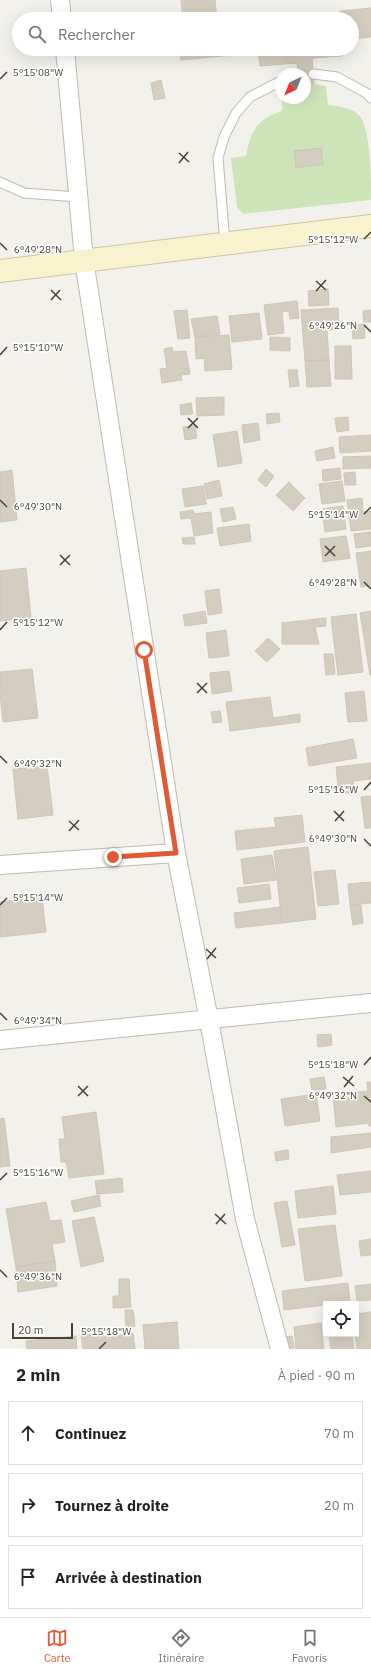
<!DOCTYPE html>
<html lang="fr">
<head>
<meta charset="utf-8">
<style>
  body { margin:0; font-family:"IBM Plex Sans",sans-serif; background:#f2f2f2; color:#222 }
  .controls { position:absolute; right:12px; bottom:12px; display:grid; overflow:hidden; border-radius:0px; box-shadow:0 4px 16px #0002 }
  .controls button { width:36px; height:36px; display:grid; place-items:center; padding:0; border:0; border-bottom:1px solid #e0e0e0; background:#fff; color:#222; font:20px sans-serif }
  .compass { position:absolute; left:275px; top:68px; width:36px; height:36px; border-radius:50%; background:#fff; box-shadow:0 4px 16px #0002; rotate:223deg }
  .scale { position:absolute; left:12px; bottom:10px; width:61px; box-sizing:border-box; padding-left:4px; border:2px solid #474239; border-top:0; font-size:11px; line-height:14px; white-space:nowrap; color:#474239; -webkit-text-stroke:3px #fff; paint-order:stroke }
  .stop { position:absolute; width:12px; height:12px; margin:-9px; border:3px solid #e25a33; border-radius:50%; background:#fff }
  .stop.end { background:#e25a33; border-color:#fff; box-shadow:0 1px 4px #0008 }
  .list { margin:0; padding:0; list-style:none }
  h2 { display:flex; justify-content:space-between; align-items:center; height:52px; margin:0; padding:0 16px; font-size:17px }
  h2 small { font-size:13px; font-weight:400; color:#767676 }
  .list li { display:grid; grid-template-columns:26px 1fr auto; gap:12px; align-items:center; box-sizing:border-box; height:64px; margin:0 8px 8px; padding:0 8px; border:1px solid #e0e0e0; border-radius:0px }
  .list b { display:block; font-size:15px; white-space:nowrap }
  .list em { font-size:13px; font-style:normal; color:#767676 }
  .icon { flex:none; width:22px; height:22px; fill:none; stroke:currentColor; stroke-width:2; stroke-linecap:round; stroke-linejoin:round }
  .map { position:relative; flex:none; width:371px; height:1349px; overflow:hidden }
  .search { position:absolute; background:#fff; box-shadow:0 4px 16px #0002; left:12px; right:12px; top:12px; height:44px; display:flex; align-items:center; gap:10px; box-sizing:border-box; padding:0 14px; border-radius:22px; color:#767676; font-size:15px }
  .sheet { height:268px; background:#fff }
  nav { display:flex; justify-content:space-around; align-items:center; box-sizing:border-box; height:56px; border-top:1px solid #e0e0e0; background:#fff; font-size:11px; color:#767676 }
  nav a { display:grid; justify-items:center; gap:2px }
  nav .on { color:#e25a33 }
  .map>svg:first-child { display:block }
  .green { fill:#cde3b8 }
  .building { fill:#d4cec1; stroke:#cec6b5 }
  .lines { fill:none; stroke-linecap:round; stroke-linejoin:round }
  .lane-casing { stroke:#bebaae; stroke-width:11 }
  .street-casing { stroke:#bebaae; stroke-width:20 }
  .secondary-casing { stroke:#cec59f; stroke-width:24 }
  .lane { stroke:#fff; stroke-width:9 }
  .street { stroke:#fff; stroke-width:18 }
  .secondary { stroke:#f9f2cf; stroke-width:22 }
  .route { stroke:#e25a33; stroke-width:5 }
  .ticks { fill:none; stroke:#474239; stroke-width:1.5 }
  .ticks-label { font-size:10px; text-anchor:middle; fill:#474239; stroke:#fff; stroke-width:3; stroke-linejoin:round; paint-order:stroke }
</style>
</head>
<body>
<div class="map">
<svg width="371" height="1349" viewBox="0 0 371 1349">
  <rect width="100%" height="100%" fill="#f3f1eb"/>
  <path class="green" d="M314 84 326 86 328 105C339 106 352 108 360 116 371 133 371 177 371 200L243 214 237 207 231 158 246 156C251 130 256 120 282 111V98H305V85Z"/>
  <path class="building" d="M181 0H215L217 19H183Z
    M371 8V37L352 39V19H341L340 11Z
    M180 49H253V53L181 60Z
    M258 49H342V56L312 58 314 84 305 85V74H298L297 63 260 66Z
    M161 80 165 98 154 100 151 83Z
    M321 148 323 164 296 168 294 151Z
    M328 289 329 305 309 306 308 291Z
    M297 301 299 318 290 319 289 311 282 312 284 333 268 335 264 305Z
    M338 308 339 330H327L329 360 305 361 301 310Z
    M187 310 190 338 178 339 174 311Z
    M371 310V322H364L363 311Z
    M259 313 262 339 232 342 229 316Z
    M217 316 220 334 195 337 191 319Z
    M364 324 365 338 353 339 352 325Z
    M229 335 232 369 205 371 204 358 196 359 195 337Z
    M270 337 290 338V351L270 350Z
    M335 346H351L352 379H335Z
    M172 347 173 352 186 351 190 374 181 375 182 380 162 383 160 369 167 368 164 349Z
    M329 360 331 386 307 387 305 361Z
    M288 370H297L299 386 290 387Z
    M224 397V415L197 416 196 398Z
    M191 403 193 414 181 415 180 405Z
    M279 413 280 422 267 424 266 414Z
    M348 417 349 430 337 432 335 418Z
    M258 423 260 440 244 443 242 425Z
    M195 425 197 438 185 440 183 427Z
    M237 431 242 463 218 467 213 435Z
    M371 435V451L340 453 339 437Z
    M333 447 335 458 317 461 315 451Z
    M371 456V468L343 469V457Z
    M340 468 341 479 323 481 322 470Z
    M266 469 274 476 266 487 258 480Z
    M12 470 17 520 0 522V472Z
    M355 472 356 485H345L344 473Z
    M219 480 222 496 207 499 204 484Z
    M342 481 345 501 322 504 319 484Z
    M289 482 305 498 293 511 276 495Z
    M203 486 206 504 185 507 182 489Z
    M362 498 363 512 371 511V529L351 531 347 500Z
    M343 506 346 529 325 532 322 509Z
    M233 507 236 519 223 522 220 509Z
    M193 510 194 514 211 512 213 533 194 536 191 518 181 519 180 512Z
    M249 524 251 541 220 546 217 528Z
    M371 532V546L356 548 354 534Z
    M346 536 350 558 323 562 320 539Z
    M194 537 195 544H183L182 538Z
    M371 551V586L361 587 356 553Z
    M26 568 31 618 0 621V571Z
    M219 589 222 613 208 615 205 591Z
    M205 611 207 623 185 626 183 615Z
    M371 611V675H370L360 613Z
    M356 614 363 672 338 675 331 617Z
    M326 618V626L315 627 319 644H282V623Z
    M226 630 229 656 209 658 206 633Z
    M268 638 280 649 267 662 255 651Z
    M324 654H333L335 674 326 675Z
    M32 669 38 718 3 722 0 694V672Z
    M229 671 232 691 212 694 210 673Z
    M364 691 367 721 348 722 345 693Z
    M270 697 273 718 300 714V722L230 731 226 702Z
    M220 711 222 722 213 723 211 712Z
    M353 739 357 758 309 766 306 748Z
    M371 763V779L353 781 354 792 339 794 336 767Z
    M47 766 53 815 18 819 13 769Z
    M371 796V828H365L361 797Z
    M302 815 305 842 237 850 235 831 276 827 274 818Z
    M308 847 316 919 282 923 274 851Z
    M272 855 276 880 244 884 241 859Z
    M335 870 339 904 318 906 314 872Z
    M371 882V903L350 905 348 884Z
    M269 884 271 899 239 903 237 888Z
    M42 897 46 932 0 937V902Z
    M361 905 363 923 353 925 350 906Z
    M280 907 282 923 236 928 234 913Z
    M331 1034 332 1045 318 1047 317 1035Z
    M324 1077 326 1089 312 1090 310 1079Z
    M367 1082H371V1126H369V1123L336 1127 333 1095 368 1091Z
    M316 1094 320 1121 285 1126 281 1099Z
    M96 1112 104 1174 69 1178 66 1162H61L59 1139H65L62 1117Z
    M4 1118 10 1166 0 1167V1119Z
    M371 1133V1147L331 1153V1137Z
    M288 1150 289 1159 276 1161 275 1152Z
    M371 1171V1192L340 1195 337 1175Z
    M122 1178 123 1192 97 1194 95 1181Z
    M333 1186 336 1214 298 1218 295 1191Z
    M99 1195 101 1206 74 1212 71 1201Z
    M287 1201 295 1245 282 1247 274 1203Z
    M46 1202 50 1221 61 1220 65 1242 52 1244 55 1261 16 1267 6 1209Z
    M94 1217 104 1261 81 1267 72 1221Z
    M335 1225 342 1276 305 1281 298 1229Z
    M371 1239V1255L361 1256 359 1241Z
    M55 1261 57 1286 18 1292 16 1267Z
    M119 1279H129L131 1307 113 1308V1296H119Z
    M348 1283 350 1302 284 1310 282 1291Z
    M371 1284V1300L357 1301 355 1286Z
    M125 1310H133L135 1326 126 1328Z
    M371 1312V1349H357L355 1334H356V1314Z
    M177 1322 179 1349H145L143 1325Z
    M321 1323 324 1349H296L294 1327Z
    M101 1333 102 1337 133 1334 135 1349H83L81 1335Z
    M329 1334H352L354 1349H331Z
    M76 1336 77 1349H27L26 1341Z
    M292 1336 294 1348 285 1349 284 1337Z"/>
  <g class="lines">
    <g class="lane-casing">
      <path id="lane" d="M313 74 337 77 368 94 371 98
        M0 182 24 193 78 197
        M225 243 218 158 224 137 236 113 250 97 281 81"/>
    </g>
    <g class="street-casing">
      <path id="street" d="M60 0 62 19
        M65 49 84 260 176 853 209 1020 245 1219 280 1349
        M0 865 176 853
        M0 1040 371 1003"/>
    </g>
    <g class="secondary-casing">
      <path id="secondary" d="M0 271 371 226"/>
    </g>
    <use href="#lane" class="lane"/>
    <use href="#street" class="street"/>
    <use href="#secondary" class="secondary"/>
  </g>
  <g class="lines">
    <path class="route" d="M113 857 176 853 144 650"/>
  </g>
  <path class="ticks" d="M0 79 7 72M179 153 189 162M179 163 188 152M364 239 371 232M0 243 7 250M316 281 326 290M51 290 61 300M316 291 326 280M51 300 60 290M364 325 371 332M0 355 7 347M188 418 198 428M188 428 198 418M0 500 7 507M364 514 371 507M325 546 335 556M60 555 70 565M325 556 335 546M60 565 70 555M364 582 371 589M0 630 7 622M197 683 207 693M197 693 207 683M0 756 7 763M364 790 371 782M334 811 344 821M69 821 79 830M335 821 344 811M69 831 79 820M364 839 371 846M0 905 7 898M206 949 216 958M207 959 216 948M0 1013 7 1020M364 1065 371 1057M343 1077 354 1086M78 1086 88 1096M344 1087 353 1076M78 1096 88 1086M364 1096 371 1102M0 1180 7 1173M215 1214 226 1224M216 1224 225 1214M0 1270 7 1277M99 1349 106 1342"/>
  <g class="ticks-label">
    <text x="38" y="76">5°15'08"W</text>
    <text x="333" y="243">5°15'12"W</text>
    <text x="38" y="253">6°49'28"N</text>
    <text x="333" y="329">6°49'26"N</text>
    <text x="38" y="351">5°15'10"W</text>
    <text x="38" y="510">6°49'30"N</text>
    <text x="333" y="518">5°15'14"W</text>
    <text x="333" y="586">6°49'28"N</text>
    <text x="38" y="626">5°15'12"W</text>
    <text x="38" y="767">6°49'32"N</text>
    <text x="333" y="793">5°15'16"W</text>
    <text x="333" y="842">6°49'30"N</text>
    <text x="38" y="901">5°15'14"W</text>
    <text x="38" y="1024">6°49'34"N</text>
    <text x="333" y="1068">5°15'18"W</text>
    <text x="333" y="1099">6°49'32"N</text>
    <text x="38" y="1176">5°15'16"W</text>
    <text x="38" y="1280">6°49'36"N</text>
    <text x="106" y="1335">5°15'18"W</text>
  </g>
</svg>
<div class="controls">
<button><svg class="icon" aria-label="locate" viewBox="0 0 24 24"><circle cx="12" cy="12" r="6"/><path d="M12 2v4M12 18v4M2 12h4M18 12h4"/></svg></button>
</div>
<svg class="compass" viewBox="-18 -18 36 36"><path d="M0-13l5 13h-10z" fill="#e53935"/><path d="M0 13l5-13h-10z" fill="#767676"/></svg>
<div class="scale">20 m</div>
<div class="stop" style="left:144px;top:650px"></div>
<div class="stop end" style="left:113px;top:857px"></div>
<div class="search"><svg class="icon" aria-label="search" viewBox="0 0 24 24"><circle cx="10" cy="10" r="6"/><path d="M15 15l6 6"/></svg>Rechercher</div>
</div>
<section class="sheet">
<h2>2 min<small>À pied · 90 m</small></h2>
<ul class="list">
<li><svg class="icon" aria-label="ahead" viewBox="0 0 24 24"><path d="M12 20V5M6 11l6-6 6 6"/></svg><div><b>Continuez</b></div><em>70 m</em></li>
<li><svg class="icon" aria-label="right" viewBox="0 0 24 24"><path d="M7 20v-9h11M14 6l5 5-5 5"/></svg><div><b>Tournez à droite</b></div><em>20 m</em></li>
<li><svg class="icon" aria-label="arrive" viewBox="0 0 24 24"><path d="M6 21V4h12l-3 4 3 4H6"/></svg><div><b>Arrivée à destination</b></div></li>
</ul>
</section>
<nav>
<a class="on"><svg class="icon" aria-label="map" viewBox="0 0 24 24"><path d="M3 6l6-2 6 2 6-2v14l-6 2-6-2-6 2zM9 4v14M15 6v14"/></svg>Carte</a>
<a><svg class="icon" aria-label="directions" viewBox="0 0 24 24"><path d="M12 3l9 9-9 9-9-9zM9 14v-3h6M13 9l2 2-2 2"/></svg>Itinéraire</a>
<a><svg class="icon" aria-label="saved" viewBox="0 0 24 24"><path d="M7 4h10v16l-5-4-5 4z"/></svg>Favoris</a>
</nav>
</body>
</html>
